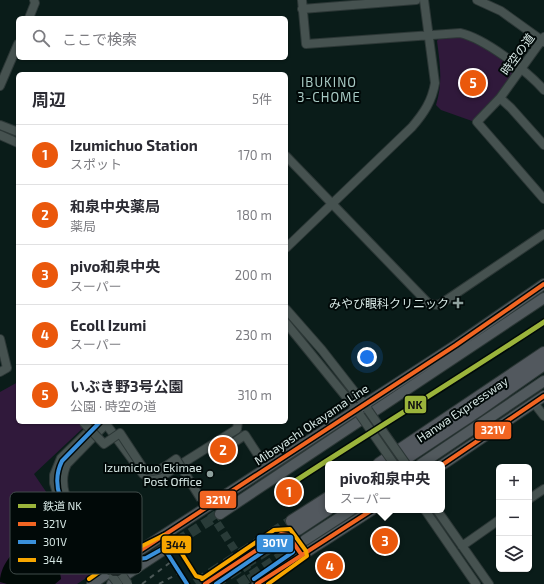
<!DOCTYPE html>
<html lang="ja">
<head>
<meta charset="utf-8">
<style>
  body { margin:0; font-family:"Exo 2","Noto Sans JP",sans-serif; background:#f2f2f3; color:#2b2b33 }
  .controls { position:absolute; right:12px; bottom:12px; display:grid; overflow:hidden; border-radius:6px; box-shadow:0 1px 3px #0004 }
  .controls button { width:36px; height:36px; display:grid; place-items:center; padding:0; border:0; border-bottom:1px solid #e1e1e2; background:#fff; color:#2b2b33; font:20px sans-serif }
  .you { position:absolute; left:367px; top:357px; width:14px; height:14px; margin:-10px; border:3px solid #fff; border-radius:50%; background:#1a73e8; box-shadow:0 0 0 6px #1a73e833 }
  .badge { display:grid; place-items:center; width:26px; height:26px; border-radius:50%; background:#ea580c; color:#fff; font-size:13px; font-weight:700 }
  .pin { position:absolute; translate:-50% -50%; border:2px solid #fff; box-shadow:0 1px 4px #0006 }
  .popup { position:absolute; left:325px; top:461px; width:120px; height:52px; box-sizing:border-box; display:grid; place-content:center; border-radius:6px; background:#fff; filter:drop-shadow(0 1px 3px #0005); font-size:13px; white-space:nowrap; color:#7c7c81 }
  .popup b { font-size:15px; color:#2b2b33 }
  .popup::after { content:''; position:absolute; left:50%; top:100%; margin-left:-8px; border:8px solid transparent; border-top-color:#fff }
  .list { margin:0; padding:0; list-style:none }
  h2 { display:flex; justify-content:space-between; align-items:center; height:52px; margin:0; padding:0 16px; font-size:17px }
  h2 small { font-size:13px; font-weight:400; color:#7c7c81 }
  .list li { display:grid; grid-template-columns:26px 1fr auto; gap:12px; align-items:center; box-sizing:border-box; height:60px; padding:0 16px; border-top:1px solid #e1e1e2 }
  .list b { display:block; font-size:15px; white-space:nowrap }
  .list p { margin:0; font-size:13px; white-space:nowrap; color:#7c7c81 }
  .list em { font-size:13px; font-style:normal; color:#7c7c81 }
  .icon { flex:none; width:22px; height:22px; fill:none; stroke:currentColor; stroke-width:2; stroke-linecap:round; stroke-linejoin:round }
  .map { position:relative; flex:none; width:544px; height:584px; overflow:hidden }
  .search { position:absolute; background:#fff; box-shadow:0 1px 3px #0004; left:16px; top:16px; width:272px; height:44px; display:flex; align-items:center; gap:10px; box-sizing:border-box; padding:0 14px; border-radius:6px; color:#7c7c81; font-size:15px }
  .panel { position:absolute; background:#fff; box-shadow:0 1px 3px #0004; left:16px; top:72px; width:272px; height:352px; border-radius:6px }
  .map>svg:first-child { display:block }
  .green { fill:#30193b }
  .water { fill:#010a07 }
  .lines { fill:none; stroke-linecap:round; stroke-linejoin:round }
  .minor-tunnel { stroke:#293b38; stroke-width:8; stroke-dasharray:8 4; stroke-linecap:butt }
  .major-tunnel { stroke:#293b38; stroke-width:10; stroke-dasharray:10 5; stroke-linecap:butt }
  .highway-tunnel { stroke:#293b38; stroke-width:12; stroke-dasharray:12 6; stroke-linecap:butt }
  .minor-casing { stroke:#2c3736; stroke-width:10 }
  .major-casing { stroke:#2c3736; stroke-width:12 }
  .highway-casing { stroke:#2c3736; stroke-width:14 }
  .minor { stroke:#465250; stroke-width:8 }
  .major { stroke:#51595d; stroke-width:10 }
  .highway { stroke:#52585e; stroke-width:12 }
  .rail { stroke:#4c5857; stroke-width:2; stroke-dasharray:5 5; stroke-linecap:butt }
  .minor-bridge-casing { stroke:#2c3736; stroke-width:10; stroke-linecap:butt }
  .minor-bridge { stroke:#465250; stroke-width:8 }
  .bus-1-casing { stroke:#010908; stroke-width:7 }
  .bus-2-casing { stroke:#010908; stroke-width:7 }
  .bus-3-casing { stroke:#010908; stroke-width:7 }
  .bus-1 { stroke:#f26522; stroke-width:4 }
  .bus-2 { stroke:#3a90db; stroke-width:4 }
  .bus-3 { stroke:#f7a600; stroke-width:4 }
  .rail-1-casing { stroke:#010908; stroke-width:8 }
  .rail-1 { stroke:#9bb43b; stroke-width:5 }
  .poi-dot { fill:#8fa19e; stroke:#010908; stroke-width:1.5 }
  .labels { text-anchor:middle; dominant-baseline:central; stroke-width:4; stroke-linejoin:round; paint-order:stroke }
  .street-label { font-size:12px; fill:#d7e8e5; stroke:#010908 }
  .poi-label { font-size:12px; fill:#d7e8e5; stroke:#010908; text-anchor:end }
  .neighbourhood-label { font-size:13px; letter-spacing:1px; fill:#a8cac4; stroke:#010908 }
  .key { fill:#010908; stroke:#414c4a; stroke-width:1 }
  .key-label { font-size:11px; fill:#d7e8e5 }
  .line-badge { stroke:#010908; stroke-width:1.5 }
  .badge-label { font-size:11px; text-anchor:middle; font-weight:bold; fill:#fff }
  .pale-badge-label { font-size:11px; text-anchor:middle; font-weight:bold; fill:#111 }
</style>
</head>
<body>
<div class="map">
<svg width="544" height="584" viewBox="0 0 544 584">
  <rect width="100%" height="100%" fill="#0a1c19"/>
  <path class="green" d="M453 36 474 40 514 68 515 72 496 96 472 121 441 110 436 105C443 83 440 64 437 41L440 37Z
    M18 382V422H80L84 427 34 474 95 564 94 573 77 584H0V392Z"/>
  <path class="water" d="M33 533C44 541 61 566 61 579L55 584H7L0 582C0 562 19 546 33 533Z"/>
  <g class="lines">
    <path class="minor-tunnel" d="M204 503 257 584"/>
    <path class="major-tunnel" d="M165 549 220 514
      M239 584 305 540"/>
    <path class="highway-tunnel" d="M196 584 292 521
      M213 584 298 529"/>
    <g class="minor-casing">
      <path id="minor" d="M302 0 306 44 460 33C484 38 527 71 544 90
        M477 0 501 11 544 42
        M302 9 416 0
        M29 18 35 3 34 0
        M544 37 500 98 477 122 544 199
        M0 86 18 44
        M500 98 511 108 544 145
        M0 125 18 132
        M0 135 18 143
        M286 156 429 304 439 305 544 234
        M286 248 412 127C424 113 432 101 435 83L424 0
        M286 309 322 350 368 409
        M286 323 360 414
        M0 339 7 368 0 372
        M534 403 544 416
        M98 422 61 458 54 475V483L59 500 112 576
        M108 422 67 464C62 474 62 483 65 494L119 570
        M106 424 143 474 150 479 159 478 237 429 238 422
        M236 441 245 435 262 461 300 436
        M529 499 544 489
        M425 510 476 584
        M437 510 489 584
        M462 546 499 520"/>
    </g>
    <g class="major-casing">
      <path id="major" d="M421 464 544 381
        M442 465 544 396
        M220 514 544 298
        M305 540 351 510
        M92 584 136 553 456 345 544 284
        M112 584 165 549
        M257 584 372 510"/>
    </g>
    <g class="highway-casing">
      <path id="highway" d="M379 464 544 353
        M397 464 477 411 544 364
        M292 521 328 498
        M298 529 328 509"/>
    </g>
    <use href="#minor" class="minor"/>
    <use href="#major" class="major"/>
    <use href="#highway" class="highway"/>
    <path class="rail" d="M142 584 172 561
      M159 584 179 573"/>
    <g class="minor-bridge-casing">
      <path id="minor-bridge" d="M368 410 406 464
        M360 415 394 464
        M83 422 104 444 120 433 143 468C156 475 165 467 176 459L201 499
        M120 572 128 584
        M113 577 118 584"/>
    </g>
    <use href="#minor-bridge" class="minor-bridge"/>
    <g class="bus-1-casing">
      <path id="bus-1" d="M442 465 544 396
        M109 571 456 345 544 284
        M205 584 281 534 288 535 301 554
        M257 584 372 510"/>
    </g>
    <g class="bus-2-casing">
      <path id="bus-2" d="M100 422 62 461C56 473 56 485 60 497L113 572H118L138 559 146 558 164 548 187 584
        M216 584 279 541H285L293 552 254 579"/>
    </g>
    <g class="bus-3-casing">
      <path id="bus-3" d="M89 579 133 548 142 546 164 535 172 538 196 576 203 578
        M202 579 274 530 290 529 306 551 307 556 268 584"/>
    </g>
    <use href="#bus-1" class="bus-1"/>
    <use href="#bus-2" class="bus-2"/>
    <use href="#bus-3" class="bus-3"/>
    <g class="rail-1-casing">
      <path id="rail-1" d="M286 487C372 431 459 378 544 322"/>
    </g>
    <use href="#rail-1" class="rail-1"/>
  </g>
  <g class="poi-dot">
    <path d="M456 297h4v4h4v4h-4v4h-4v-4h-4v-4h4z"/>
    <circle cx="210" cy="474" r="4"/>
  </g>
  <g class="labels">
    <g class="street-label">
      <text transform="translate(517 54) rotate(-54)">時空の道</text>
      <text transform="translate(462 409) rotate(-34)">Hanwa Expressway</text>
      <text transform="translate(311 424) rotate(-34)">Mibayashi Okayama Line</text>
    </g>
    <g class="poi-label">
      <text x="449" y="303">みやび眼科クリニック</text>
      <text x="202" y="467">Izumichuo Ekimae<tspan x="202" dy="14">Post Office</tspan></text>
    </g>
    <g class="neighbourhood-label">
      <text x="329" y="82">IBUKINO<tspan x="329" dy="15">3-CHOME</tspan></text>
    </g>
  </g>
  <rect x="10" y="492" width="132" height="82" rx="6" class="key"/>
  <rect x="18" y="504" width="18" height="4" fill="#9bb43b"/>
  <rect x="18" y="522" width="18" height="4" fill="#f26522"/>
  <rect x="18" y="540" width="18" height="4" fill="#3a90db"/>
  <rect x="18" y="558" width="18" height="4" fill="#f7a600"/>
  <g class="key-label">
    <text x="43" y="510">鉄道 NK</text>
    <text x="43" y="528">321V</text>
    <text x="43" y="546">301V</text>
    <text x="43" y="564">344</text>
  </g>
  <g class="line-badge">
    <rect x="404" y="395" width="23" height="19" rx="4" fill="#9bb43b"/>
    <rect x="474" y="421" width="38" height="19" rx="4" fill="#f26522"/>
    <rect x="199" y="490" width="38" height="19" rx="4" fill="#f26522"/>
    <rect x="256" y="534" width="38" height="19" rx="4" fill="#3a90db"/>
    <rect x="161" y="535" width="31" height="19" rx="4" fill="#f7a600"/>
  </g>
  <g class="badge-label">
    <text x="493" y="434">321V</text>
    <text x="218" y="504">321V</text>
    <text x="275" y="547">301V</text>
  </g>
  <g class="pale-badge-label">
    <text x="415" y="409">NK</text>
    <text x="176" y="549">344</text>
  </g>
</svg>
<div class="controls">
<button>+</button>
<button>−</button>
<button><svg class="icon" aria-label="layers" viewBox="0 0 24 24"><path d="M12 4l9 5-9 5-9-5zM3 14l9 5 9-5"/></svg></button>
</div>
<div class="you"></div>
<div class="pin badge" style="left:289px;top:492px">1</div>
<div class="pin badge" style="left:223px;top:450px">2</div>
<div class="pin badge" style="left:385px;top:541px">3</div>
<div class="popup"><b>pivo和泉中央</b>スーパー</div>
<div class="pin badge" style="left:330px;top:566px">4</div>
<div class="pin badge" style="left:473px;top:83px">5</div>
<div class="search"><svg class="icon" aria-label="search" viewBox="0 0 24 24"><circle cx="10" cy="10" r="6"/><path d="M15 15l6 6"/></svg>ここで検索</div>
<section class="panel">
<h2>周辺<small>5件</small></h2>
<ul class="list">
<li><span class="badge">1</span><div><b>Izumichuo Station</b><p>スポット</p></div><em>170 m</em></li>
<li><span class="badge">2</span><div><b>和泉中央薬局</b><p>薬局</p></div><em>180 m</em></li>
<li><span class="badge">3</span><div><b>pivo和泉中央</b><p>スーパー</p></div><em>200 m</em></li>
<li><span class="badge">4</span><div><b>Ecoll Izumi</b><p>スーパー</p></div><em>230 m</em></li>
<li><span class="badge">5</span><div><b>いぶき野3号公園</b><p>公園 · 時空の道</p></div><em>310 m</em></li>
</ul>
</section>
</div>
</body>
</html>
